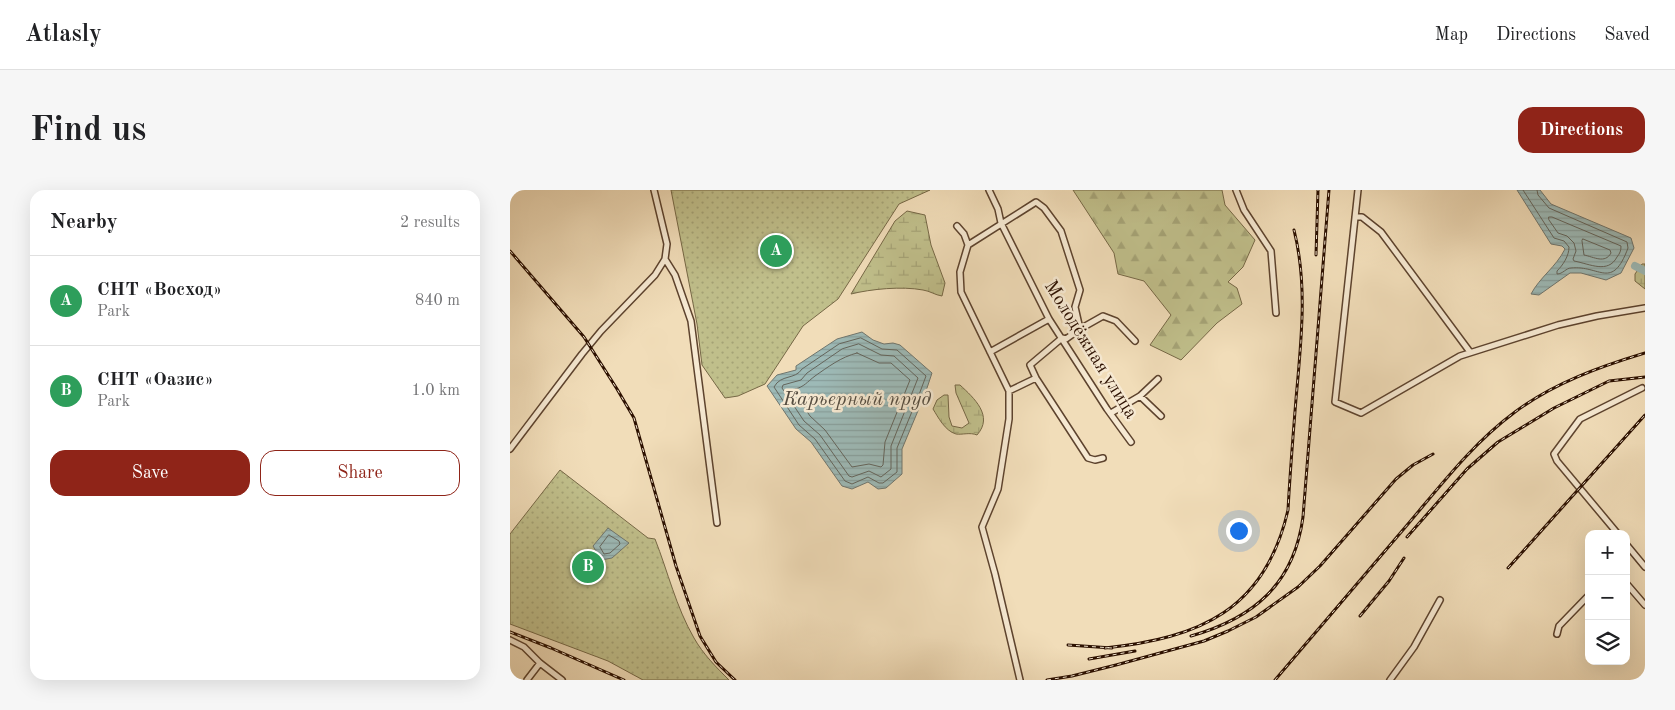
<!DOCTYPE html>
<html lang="en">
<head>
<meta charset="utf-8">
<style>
  body { margin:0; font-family:"Old Standard TT",serif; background:#f6f6f6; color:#202124 }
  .controls { position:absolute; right:15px; bottom:15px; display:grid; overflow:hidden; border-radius:10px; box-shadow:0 5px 20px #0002 }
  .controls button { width:45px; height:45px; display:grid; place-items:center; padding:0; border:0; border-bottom:1px solid #e0e0e0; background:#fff; color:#202124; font:25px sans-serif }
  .you { position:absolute; left:728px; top:340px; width:18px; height:18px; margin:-12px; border:4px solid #fff; border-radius:50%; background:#1a73e8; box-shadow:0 0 0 8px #1a73e833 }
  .badge { display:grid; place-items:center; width:32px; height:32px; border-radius:50%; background:#8f2418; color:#fff; font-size:16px; font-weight:700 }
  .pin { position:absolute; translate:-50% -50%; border:2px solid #fff; box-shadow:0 1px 5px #0006 }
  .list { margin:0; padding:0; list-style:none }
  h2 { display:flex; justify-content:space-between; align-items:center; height:65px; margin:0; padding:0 20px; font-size:21px }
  h2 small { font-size:16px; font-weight:400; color:#757577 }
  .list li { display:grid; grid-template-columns:32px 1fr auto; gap:15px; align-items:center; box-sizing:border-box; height:90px; padding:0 20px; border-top:1px solid #e0e0e0 }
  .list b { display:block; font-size:19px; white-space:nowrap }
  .list p { margin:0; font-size:16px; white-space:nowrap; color:#757577 }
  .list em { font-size:16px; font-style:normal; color:#757577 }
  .actions { display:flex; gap:10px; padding:15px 20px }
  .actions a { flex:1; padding:11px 0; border:1px solid #8f2418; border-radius:15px; text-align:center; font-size:18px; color:#8f2418 }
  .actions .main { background:#8f2418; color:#fff }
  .icon { flex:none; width:28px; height:28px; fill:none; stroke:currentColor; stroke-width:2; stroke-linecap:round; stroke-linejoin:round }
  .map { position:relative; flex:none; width:1135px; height:490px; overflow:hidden; border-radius:15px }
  header { display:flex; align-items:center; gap:30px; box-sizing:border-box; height:70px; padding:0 25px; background:#fff; border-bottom:1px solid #e0e0e0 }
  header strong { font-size:24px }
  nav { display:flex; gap:28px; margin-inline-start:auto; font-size:18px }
  .intro { display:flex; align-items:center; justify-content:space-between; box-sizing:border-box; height:120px; padding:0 30px }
  h1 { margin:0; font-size:35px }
  .button { padding:12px 22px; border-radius:15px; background:#8f2418; color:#fff; font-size:18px; font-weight:700 }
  main { display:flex; gap:30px; padding:0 30px }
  aside { flex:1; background:#fff; border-radius:15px; box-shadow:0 5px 20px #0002 }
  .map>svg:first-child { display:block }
  .grass { fill:url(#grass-dots); stroke:#766846 }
  .forest { fill:url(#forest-firs); stroke:#766846 }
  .wetland { fill:url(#wetland-marsh); stroke:#766846 }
  .water { fill:url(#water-rules); stroke:#70766e }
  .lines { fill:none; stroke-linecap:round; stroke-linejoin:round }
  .shore { stroke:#64655c; stroke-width:1 }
  .river { stroke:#9dbab7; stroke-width:8 }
  .street-casing { stroke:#5d432e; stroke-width:8 }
  .street { stroke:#f6e9d2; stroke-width:5 }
  .rail-casing { stroke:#2c1000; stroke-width:3 }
  .rail { stroke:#f6e9d2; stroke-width:1; stroke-dasharray:4; stroke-linecap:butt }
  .labels { text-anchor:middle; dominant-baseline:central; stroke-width:5; stroke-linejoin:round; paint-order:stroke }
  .street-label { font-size:19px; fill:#2c1000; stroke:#f6e9d2 }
  .water-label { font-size:20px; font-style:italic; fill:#544c40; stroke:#f6e9d2 }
</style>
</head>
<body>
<header>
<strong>Atlasly</strong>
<nav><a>Map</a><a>Directions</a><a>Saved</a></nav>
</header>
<div class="intro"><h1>Find us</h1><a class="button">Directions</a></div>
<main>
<aside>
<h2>Nearby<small>2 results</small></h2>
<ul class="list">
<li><span class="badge" style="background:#2e9e5b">A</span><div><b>СНТ «Восход»</b><p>Park</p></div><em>840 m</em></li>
<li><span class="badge" style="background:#2e9e5b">B</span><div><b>СНТ «Оазис»</b><p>Park</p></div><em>1.0 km</em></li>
</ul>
<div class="actions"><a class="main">Save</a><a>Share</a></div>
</aside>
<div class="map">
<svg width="1135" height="490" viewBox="0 0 1135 490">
  <defs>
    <pattern id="grass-dots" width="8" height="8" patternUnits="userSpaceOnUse" patternTransform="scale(1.25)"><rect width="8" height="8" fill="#c0bf8b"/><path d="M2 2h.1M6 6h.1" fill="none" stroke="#a5a376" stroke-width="1.8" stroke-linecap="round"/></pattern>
    <pattern id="forest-firs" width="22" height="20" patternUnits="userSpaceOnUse" patternTransform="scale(1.25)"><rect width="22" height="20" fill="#c0bf8b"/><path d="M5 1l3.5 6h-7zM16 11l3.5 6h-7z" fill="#a5a376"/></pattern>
    <pattern id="wetland-marsh" width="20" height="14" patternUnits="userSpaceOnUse" patternTransform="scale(1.25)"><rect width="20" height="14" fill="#c0bf8b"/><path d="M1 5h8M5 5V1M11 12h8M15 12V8" fill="none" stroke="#a5a376"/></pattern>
    <pattern id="water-rules" width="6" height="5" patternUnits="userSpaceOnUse" patternTransform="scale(1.25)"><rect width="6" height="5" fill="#9dbab7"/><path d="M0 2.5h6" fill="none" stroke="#879f9c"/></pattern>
  </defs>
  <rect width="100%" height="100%" fill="#f1ddb9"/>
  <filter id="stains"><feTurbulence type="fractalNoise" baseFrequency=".004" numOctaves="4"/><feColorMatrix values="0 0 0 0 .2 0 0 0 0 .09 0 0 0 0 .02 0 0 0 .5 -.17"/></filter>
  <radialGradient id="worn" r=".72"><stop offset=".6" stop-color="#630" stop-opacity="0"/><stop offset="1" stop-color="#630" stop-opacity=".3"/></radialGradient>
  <path class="grass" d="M161 0H420L389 14 328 109 293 136 255 194 228 206 215 208 192 175 187 134Z
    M50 280 138 348 145 349C158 382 166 417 184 448 193 464 206 477 219 490H133L98 471 0 434V344Z"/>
  <path class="forest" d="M563 0H712L715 15 745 50 733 77 718 92 727 98 732 114 707 133 671 170 640 155 661 125 634 91 608 84 604 63Z"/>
  <path class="wetland" d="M397 21 415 25 421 55 435 93 432 106C425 105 420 101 413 100 392 96 361 99 341 104L385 31Z
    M1132 74H1135V99L1125 91V84Z
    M445 195H450C464 208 484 226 467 245 460 242 452 245 446 244 435 241 428 227 423 219L427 210 434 205H438L439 227 442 236 452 238 459 233 446 203Z"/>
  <path class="water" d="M1007 0H1030L1041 14 1121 48 1124 58 1111 83 1096 90 1071 83H1060L1029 105 1021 104C1030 87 1046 77 1055 59L1052 56 1041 54Z
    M352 142 363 150 374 154 383 153 390 155 422 183 415 204 392 259V284L376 298 368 299 358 292 342 299 332 296 301 252 286 239 257 196 267 185 286 180V176L327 149Z
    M98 338 119 353 102 368 91 370 83 356Z"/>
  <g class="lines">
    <path class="shore" d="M1013 0 1044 48 1054 51 1059 57C1059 66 1053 75 1047 81V84C1053 84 1056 78 1061 78 1090 75 1102 101 1118 58L1117 52 1039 18 1028 5 1027 0
      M1039 27H1042L1111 56C1111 61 1110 63 1107 67 1098 84 1080 74 1064 71L1063 69 1066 61 1064 53 1057 46 1048 43 1039 30Z
      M1073 49 1100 60 1101 63C1095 74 1084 67 1074 65L1072 51Z
      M351 148 372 159 387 160 416 186 410 202 387 258V282L373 293H369L358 287 342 294 335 291 305 249 289 235 264 197C271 184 285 190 292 179L329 154Z
      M349 154 371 165 384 166 408 188 381 256V279L371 287 359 281 342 287 339 286 310 245 294 231 272 198 273 195 291 190 297 183 332 159Z
      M347 163 369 173H381L400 190 375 252 373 275 371 277 359 274 342 277 315 240 300 226 284 202 285 199C294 197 297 192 305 186 318 177 331 167 347 163Z
      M99 345 109 351 110 354 100 363 94 364 90 357Z"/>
    <path class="river" d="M1125 76 1135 81"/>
    <g class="street-casing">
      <path id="street" d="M479 0 488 19 491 33 539 129 597 219 621 252
        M726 0 734 20 761 61 766 123
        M848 0 825 212 851 223 950 166 1048 135 1087 126 1135 118
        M845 27H852L871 42 960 162
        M447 36 454 44 458 55 450 82 451 102 499 201V229L488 299 472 337 485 384 510 490
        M458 55 526 12 534 18 551 41 570 100 565 117 570 139
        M155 69 165 85 181 131 207 333
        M480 162 539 129
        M499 201 526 188
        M630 206 651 226
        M601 223 630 206 648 189
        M0 259 72 164 91 141 145 85 155 69 157 54 144 0
        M593 268 585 270 578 268 526 188 520 175 552 148 556 149 570 139 593 126 606 131 625 151
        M1108 344 1047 271 1044 264 1070 229 1132 198
        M1116 354 1135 377
        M1116 393 1135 415
        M1047 444 1049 436 1079 405
        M0 450 14 457 30 473 52 490
        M17 490 30 473
        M880 490 904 457 930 410"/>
    </g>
    <use href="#street" class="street"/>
    <g class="rail-casing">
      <path id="rail" d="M0 61 74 147 107 199 124 228 166 376 190 446 206 472 225 490
        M806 65 808 0
        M897 347 957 279 988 252 1044 218 1099 191 1135 187
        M998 378 1135 225
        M850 426 879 391 894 368
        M0 442 41 458 114 490
        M681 446C744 428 784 394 793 327L819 0
        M558 455 602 458
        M595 458C690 448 755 420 778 320 780 283 783 246 786 209 791 152 798 96 784 40
        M579 469 625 461
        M537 490 562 486 606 475 694 451 718 441 746 427 788 397 810 376 886 289 903 275 923 264
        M765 490C809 438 854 386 898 334 931 295 963 253 1005 222 1044 193 1089 177 1135 163"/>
    </g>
    <use href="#rail" class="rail"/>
  </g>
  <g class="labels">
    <g class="street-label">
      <text transform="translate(580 160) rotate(58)">Молодёжная улица</text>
    </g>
    <g class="water-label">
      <text x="347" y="210">Карьерный пруд</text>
    </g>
  </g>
  <rect width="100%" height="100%" filter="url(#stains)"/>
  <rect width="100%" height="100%" fill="url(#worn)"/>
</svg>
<div class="controls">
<button>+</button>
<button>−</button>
<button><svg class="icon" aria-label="layers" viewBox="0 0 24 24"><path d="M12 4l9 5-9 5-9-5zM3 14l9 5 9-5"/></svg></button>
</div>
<div class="you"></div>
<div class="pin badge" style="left:266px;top:61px;background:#2e9e5b">A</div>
<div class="pin badge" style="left:78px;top:377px;background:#2e9e5b">B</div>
</div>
</main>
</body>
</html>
